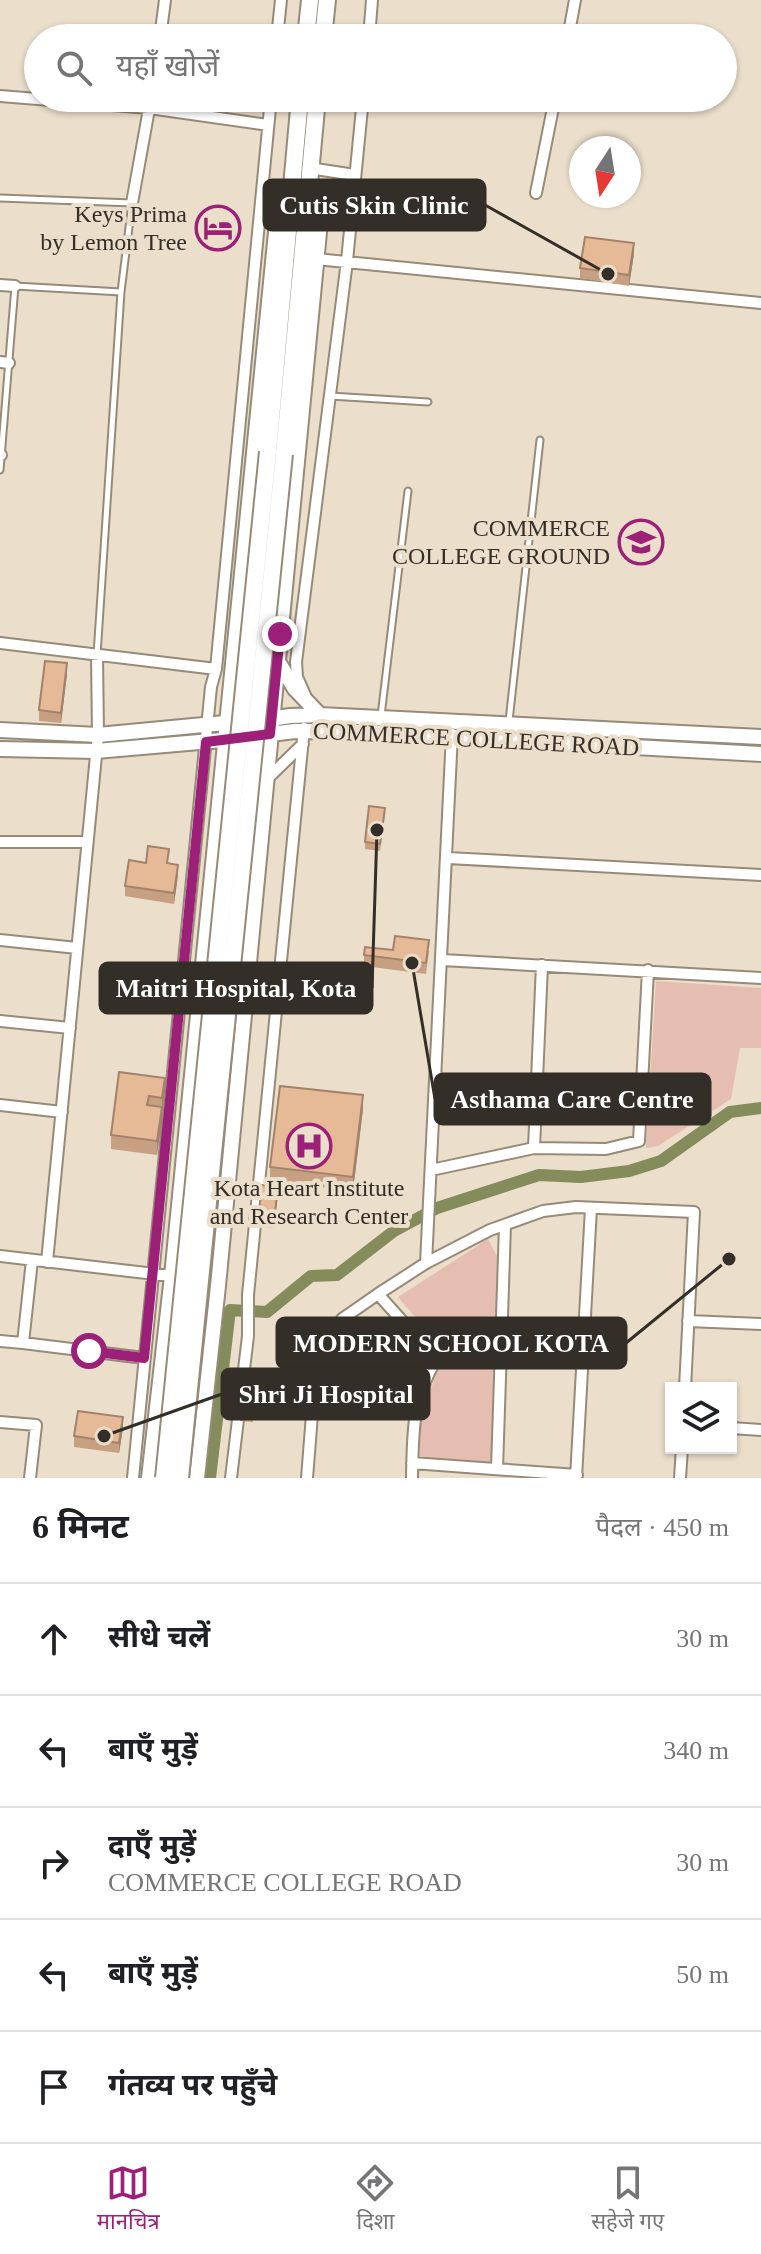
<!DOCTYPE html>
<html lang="hi">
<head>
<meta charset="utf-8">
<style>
  body { margin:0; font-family:"Times New Roman","Noto Sans Devanagari",serif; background:#f6f6f6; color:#202124 }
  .controls { position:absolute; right:24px; bottom:24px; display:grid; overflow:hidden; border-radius:0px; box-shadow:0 2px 6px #0004 }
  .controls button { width:72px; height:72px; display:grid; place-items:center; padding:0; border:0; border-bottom:2px solid #e0e0e0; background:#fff; color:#202124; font:40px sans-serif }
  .compass { position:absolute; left:569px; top:136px; width:72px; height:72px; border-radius:50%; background:#fff; box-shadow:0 2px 6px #0004; rotate:192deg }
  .stop { position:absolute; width:24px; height:24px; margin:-18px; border:6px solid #9c2077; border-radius:50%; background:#fff }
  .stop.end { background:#9c2077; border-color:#fff; box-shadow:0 2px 8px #0008 }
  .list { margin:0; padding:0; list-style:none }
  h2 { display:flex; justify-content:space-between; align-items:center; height:104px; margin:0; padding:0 32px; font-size:34px }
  h2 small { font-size:26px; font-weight:400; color:#757577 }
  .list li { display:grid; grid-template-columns:52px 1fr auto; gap:24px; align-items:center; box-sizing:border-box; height:112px; padding:0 32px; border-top:2px solid #e0e0e0 }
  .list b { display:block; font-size:30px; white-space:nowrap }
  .list p { margin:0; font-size:26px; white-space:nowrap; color:#757577 }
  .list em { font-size:26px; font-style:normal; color:#757577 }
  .icon { flex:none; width:44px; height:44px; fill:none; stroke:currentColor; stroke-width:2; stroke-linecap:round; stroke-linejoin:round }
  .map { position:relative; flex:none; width:761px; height:1478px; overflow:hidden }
  .search { position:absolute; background:#fff; box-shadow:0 2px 6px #0004; left:24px; right:24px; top:24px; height:88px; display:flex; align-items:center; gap:20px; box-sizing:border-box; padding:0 28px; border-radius:44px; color:#757577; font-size:30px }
  .sheet { height:664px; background:#fff }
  nav { display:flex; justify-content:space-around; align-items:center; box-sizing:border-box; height:112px; border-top:2px solid #e0e0e0; background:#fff; font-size:22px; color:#757577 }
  nav a { display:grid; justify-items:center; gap:4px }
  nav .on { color:#9c2077 }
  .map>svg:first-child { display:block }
  .green { fill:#e5beb1 }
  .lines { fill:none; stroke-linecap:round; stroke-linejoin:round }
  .canal { stroke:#848c5b; stroke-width:12 }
  .lane-casing { stroke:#968a79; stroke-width:9 }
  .street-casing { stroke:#968a79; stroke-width:14 }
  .secondary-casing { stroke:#968a79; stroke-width:18 }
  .primary-casing { stroke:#968a79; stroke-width:20 }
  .lane { stroke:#fff; stroke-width:5 }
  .street { stroke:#fff; stroke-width:10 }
  .secondary { stroke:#fff; stroke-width:14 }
  .primary { stroke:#fff; stroke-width:16 }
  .primary-bridge-casing { stroke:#968a79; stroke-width:20; stroke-linecap:butt }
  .primary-bridge { stroke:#fff; stroke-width:16 }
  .wall { fill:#c7a082 }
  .shaded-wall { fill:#a2826a }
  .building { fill:#e7ba97; stroke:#a2826a; stroke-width:2 }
  .route { stroke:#9c2077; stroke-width:10 }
  .labels { text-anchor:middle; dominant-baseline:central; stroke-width:8; stroke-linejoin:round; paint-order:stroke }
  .poi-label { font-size:24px; fill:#332e27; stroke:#ebdecb; text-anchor:end }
  .street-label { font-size:24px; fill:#332e27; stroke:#ebdecb }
  .leader { fill:none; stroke:#332e27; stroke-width:3 }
  .callout-dot { fill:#332e27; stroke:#ebdecb; stroke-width:3 }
  .callout { fill:#332e27; stroke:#332e27; stroke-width:3 }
  .callout-label { font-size:26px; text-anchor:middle; font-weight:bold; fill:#fff }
</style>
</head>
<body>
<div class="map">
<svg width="761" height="1478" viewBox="0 0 761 1478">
  <rect width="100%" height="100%" fill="#ebdecb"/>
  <path class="green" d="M656 981 761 988V1048H740L731 1099 658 1146 646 1148Z
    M488 1239 498 1258 492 1463 419 1458 421 1410 427 1391 433 1384 442 1348 398 1297Z"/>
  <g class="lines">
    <path class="canal" d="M210 1478 230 1310 267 1312 311 1276 337 1275 394 1231 437 1208 539 1175 581 1177 629 1171 661 1161 730 1112 761 1108"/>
    <g class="lane-casing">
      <path id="lane" d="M262 196 287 201
        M0 198 132 203 121 292 97 655
        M330 396 428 402
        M0 470 15 286 121 292
        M381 716 408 491
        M509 721 540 440"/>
    </g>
    <g class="street-casing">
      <path id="street" d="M160 38 165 0
        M277 38 281 0
        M369 38 372 0
        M568 38 575 0
        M0 96 149 108 268 125
        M309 168 355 175
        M536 193 555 98
        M132 203 151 98
        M316 259 761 303
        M0 285 15 286
        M0 362 9 363
        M0 455H1
        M0 643 216 669
        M305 695 297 677 296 662 347 261 363 98
        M267 779 303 744
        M0 842H87
        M448 858 761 875
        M0 940 77 948
        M442 960 761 978
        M0 1021 70 1028
        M0 1105 62 1112
        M534 1148 542 965
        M431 1170 534 1148 606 1149 639 1141 648 970
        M0 1256 172 1276
        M32 1260 23 1343 144 1358
        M47 1262 98 735 97 655
        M426 1263 452 734
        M378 1294 436 1359C412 1402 413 1430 412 1478
        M688 1321 761 1324
        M0 1341 23 1343
        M0 1422 36 1425 30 1478
        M731 1428 761 1430
        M412 1463 577 1475
        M497 1469 505 1225
        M133 1478 211 687 216 669 271 98
        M231 1478 248 1336V1295L304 728
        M307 1478 315 1377 325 1348 342 1319 378 1294 426 1263 490 1230 543 1211 576 1207 694 1212 685 1388
        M576 1478 591 1208
        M680 1478 682 1448"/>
    </g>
    <g class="secondary-casing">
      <path id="secondary" d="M277 660 295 689 320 715
        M264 720 290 716 320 715 761 737
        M0 730 98 735 235 722
        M262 735 295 731 364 732 761 754
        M0 749 96 751 234 739
        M149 1478 172 1276 277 222 288 206
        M197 1478 218 1286 320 222 308 195"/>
    </g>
    <g class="primary-casing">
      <path id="primary" d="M306 38 310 0
        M323 38 327 0
        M268 452 300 98
        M284 454 317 98"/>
    </g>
    <use href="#lane" class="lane"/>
    <use href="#street" class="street"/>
    <use href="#secondary" class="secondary"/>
    <use href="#primary" class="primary"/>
    <g class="primary-bridge-casing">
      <path id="primary-bridge" d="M164 1478 268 452
        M180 1478 284 454"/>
    </g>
    <use href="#primary-bridge" class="primary-bridge"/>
  </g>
  <path class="wall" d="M634 254 629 286 580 278V268Z
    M67 674 61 723 39 721V710Z
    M385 815 380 851 365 849V842Z
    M146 863H168L178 875 174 904 125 896V886Z
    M393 950 429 951 426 974 364 966V955Z
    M119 1072 165 1092 157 1155 111 1149V1135Z
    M363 1109 353 1191 270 1181V1167Z
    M278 1194 274 1228 258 1226V1219Z
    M256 1386 253 1422 240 1421V1414Z
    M123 1428 119 1453 74 1447V1436Z"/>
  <path class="shaded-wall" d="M634 243V254L629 286V275Z
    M67 663V674L61 723V713Z
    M178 865V875L174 904V893Z
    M165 1078V1092L162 1112V1098Z
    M363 1095V1109L353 1191V1177Z
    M162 1107V1121L157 1155V1141Z
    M123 1417V1428L119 1453V1443Z"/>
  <path class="building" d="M585 237 634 243 629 275 580 268Z
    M45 661 67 663 61 713 39 710Z
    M369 806 385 808 380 844 365 842Z
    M148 846 169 849 167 863 178 865 174 893 125 886 129 860 146 863Z
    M395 936 429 940 426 963 364 955 365 947 393 950Z
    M119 1072 165 1078 162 1098 149 1096 147 1105 162 1107 157 1141 111 1135Z
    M280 1086 363 1095 353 1177 270 1167Z
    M262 1185 278 1187 274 1221 258 1219Z
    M78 1411 123 1417 119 1443 74 1436Z"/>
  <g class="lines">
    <path class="route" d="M89 1351 144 1358 206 742 270 734 280 634"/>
  </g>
  <defs>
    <g id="hotel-ring" transform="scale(2.3)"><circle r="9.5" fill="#ebdecb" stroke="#9c2077" stroke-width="1.5"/><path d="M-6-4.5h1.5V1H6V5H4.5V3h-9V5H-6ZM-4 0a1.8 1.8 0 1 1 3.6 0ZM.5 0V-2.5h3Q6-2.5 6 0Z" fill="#9c2077"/></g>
    <g id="university-ring" transform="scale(2.3)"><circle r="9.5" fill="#ebdecb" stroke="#9c2077" stroke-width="1.5"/><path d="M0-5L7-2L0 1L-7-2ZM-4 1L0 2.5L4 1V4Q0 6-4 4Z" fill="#9c2077"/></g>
    <g id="hospital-ring" transform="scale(2.3)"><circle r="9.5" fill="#ebdecb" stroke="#9c2077" stroke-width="1.5"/><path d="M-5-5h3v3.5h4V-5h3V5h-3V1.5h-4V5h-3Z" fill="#9c2077"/></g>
  </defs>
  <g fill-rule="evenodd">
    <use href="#hotel-ring" x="218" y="228"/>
    <use href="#university-ring" x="641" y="542"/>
    <use href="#hospital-ring" x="309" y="1146"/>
  </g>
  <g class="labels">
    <g class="poi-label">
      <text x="187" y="214">Keys Prima<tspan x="187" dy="28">by Lemon Tree</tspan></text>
      <text x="610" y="528">COMMERCE<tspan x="610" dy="28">COLLEGE GROUND</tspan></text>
      <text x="309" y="1188" text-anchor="middle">Kota Heart Institute<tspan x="309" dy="28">and Research Center</tspan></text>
    </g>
    <g class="street-label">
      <text transform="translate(476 739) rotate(3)">COMMERCE COLLEGE ROAD</text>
    </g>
  </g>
  <path class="leader" d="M608 274L485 205M377 830L372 988M412 963L435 1099M729 1259L626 1343M104 1436L222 1394"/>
  <g class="callout-dot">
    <circle cx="608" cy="274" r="8"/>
    <circle cx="377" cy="830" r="8"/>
    <circle cx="412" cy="963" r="8"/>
    <circle cx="729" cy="1259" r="8"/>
    <circle cx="104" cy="1436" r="8"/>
  </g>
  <g class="callout">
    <rect x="264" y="180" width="221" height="50" rx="8"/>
    <rect x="100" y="963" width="272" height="50" rx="8"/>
    <rect x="435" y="1074" width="275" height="50" rx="8"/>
    <rect x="277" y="1318" width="349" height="50" rx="8"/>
    <rect x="222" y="1369" width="207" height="50" rx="8"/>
  </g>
  <g class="callout-label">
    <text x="374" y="214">Cutis Skin Clinic</text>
    <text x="236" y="997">Maitri Hospital, Kota</text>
    <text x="572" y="1108">Asthama Care Centre</text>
    <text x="451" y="1352">MODERN SCHOOL KOTA</text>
    <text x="326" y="1403">Shri Ji Hospital</text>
  </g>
</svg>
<div class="controls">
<button><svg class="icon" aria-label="layers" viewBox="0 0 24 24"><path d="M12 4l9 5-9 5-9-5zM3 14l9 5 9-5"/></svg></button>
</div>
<svg class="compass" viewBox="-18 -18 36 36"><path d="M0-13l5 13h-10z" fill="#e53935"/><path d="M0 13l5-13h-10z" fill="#757577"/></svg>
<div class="stop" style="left:89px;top:1351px"></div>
<div class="stop end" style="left:280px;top:634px"></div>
<div class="search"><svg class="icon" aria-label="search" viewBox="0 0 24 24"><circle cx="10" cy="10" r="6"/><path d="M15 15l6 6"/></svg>यहाँ खोजें</div>
</div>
<section class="sheet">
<h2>6 मिनट<small>पैदल · 450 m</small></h2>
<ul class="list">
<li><svg class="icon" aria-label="ahead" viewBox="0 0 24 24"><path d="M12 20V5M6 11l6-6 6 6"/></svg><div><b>सीधे चलें</b></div><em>30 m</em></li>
<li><svg class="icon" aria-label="left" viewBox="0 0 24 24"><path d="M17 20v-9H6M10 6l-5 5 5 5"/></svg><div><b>बाएँ मुड़ें</b></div><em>340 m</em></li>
<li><svg class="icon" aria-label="right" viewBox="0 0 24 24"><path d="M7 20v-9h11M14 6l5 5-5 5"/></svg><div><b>दाएँ मुड़ें</b><p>COMMERCE COLLEGE ROAD</p></div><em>30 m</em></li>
<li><svg class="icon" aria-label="left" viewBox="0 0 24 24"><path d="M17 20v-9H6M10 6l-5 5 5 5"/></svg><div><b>बाएँ मुड़ें</b></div><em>50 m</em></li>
<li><svg class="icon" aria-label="arrive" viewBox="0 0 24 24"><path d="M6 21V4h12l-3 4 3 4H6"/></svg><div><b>गंतव्य पर पहुँचे</b></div></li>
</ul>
</section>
<nav>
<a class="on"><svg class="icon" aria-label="map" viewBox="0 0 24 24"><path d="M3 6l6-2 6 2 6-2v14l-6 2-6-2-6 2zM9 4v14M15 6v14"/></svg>मानचित्र</a>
<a><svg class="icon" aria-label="directions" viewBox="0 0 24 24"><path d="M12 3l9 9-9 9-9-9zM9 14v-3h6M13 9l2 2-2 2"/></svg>दिशा</a>
<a><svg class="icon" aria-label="saved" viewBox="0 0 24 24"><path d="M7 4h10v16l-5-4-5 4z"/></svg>सहेजे गए</a>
</nav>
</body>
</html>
